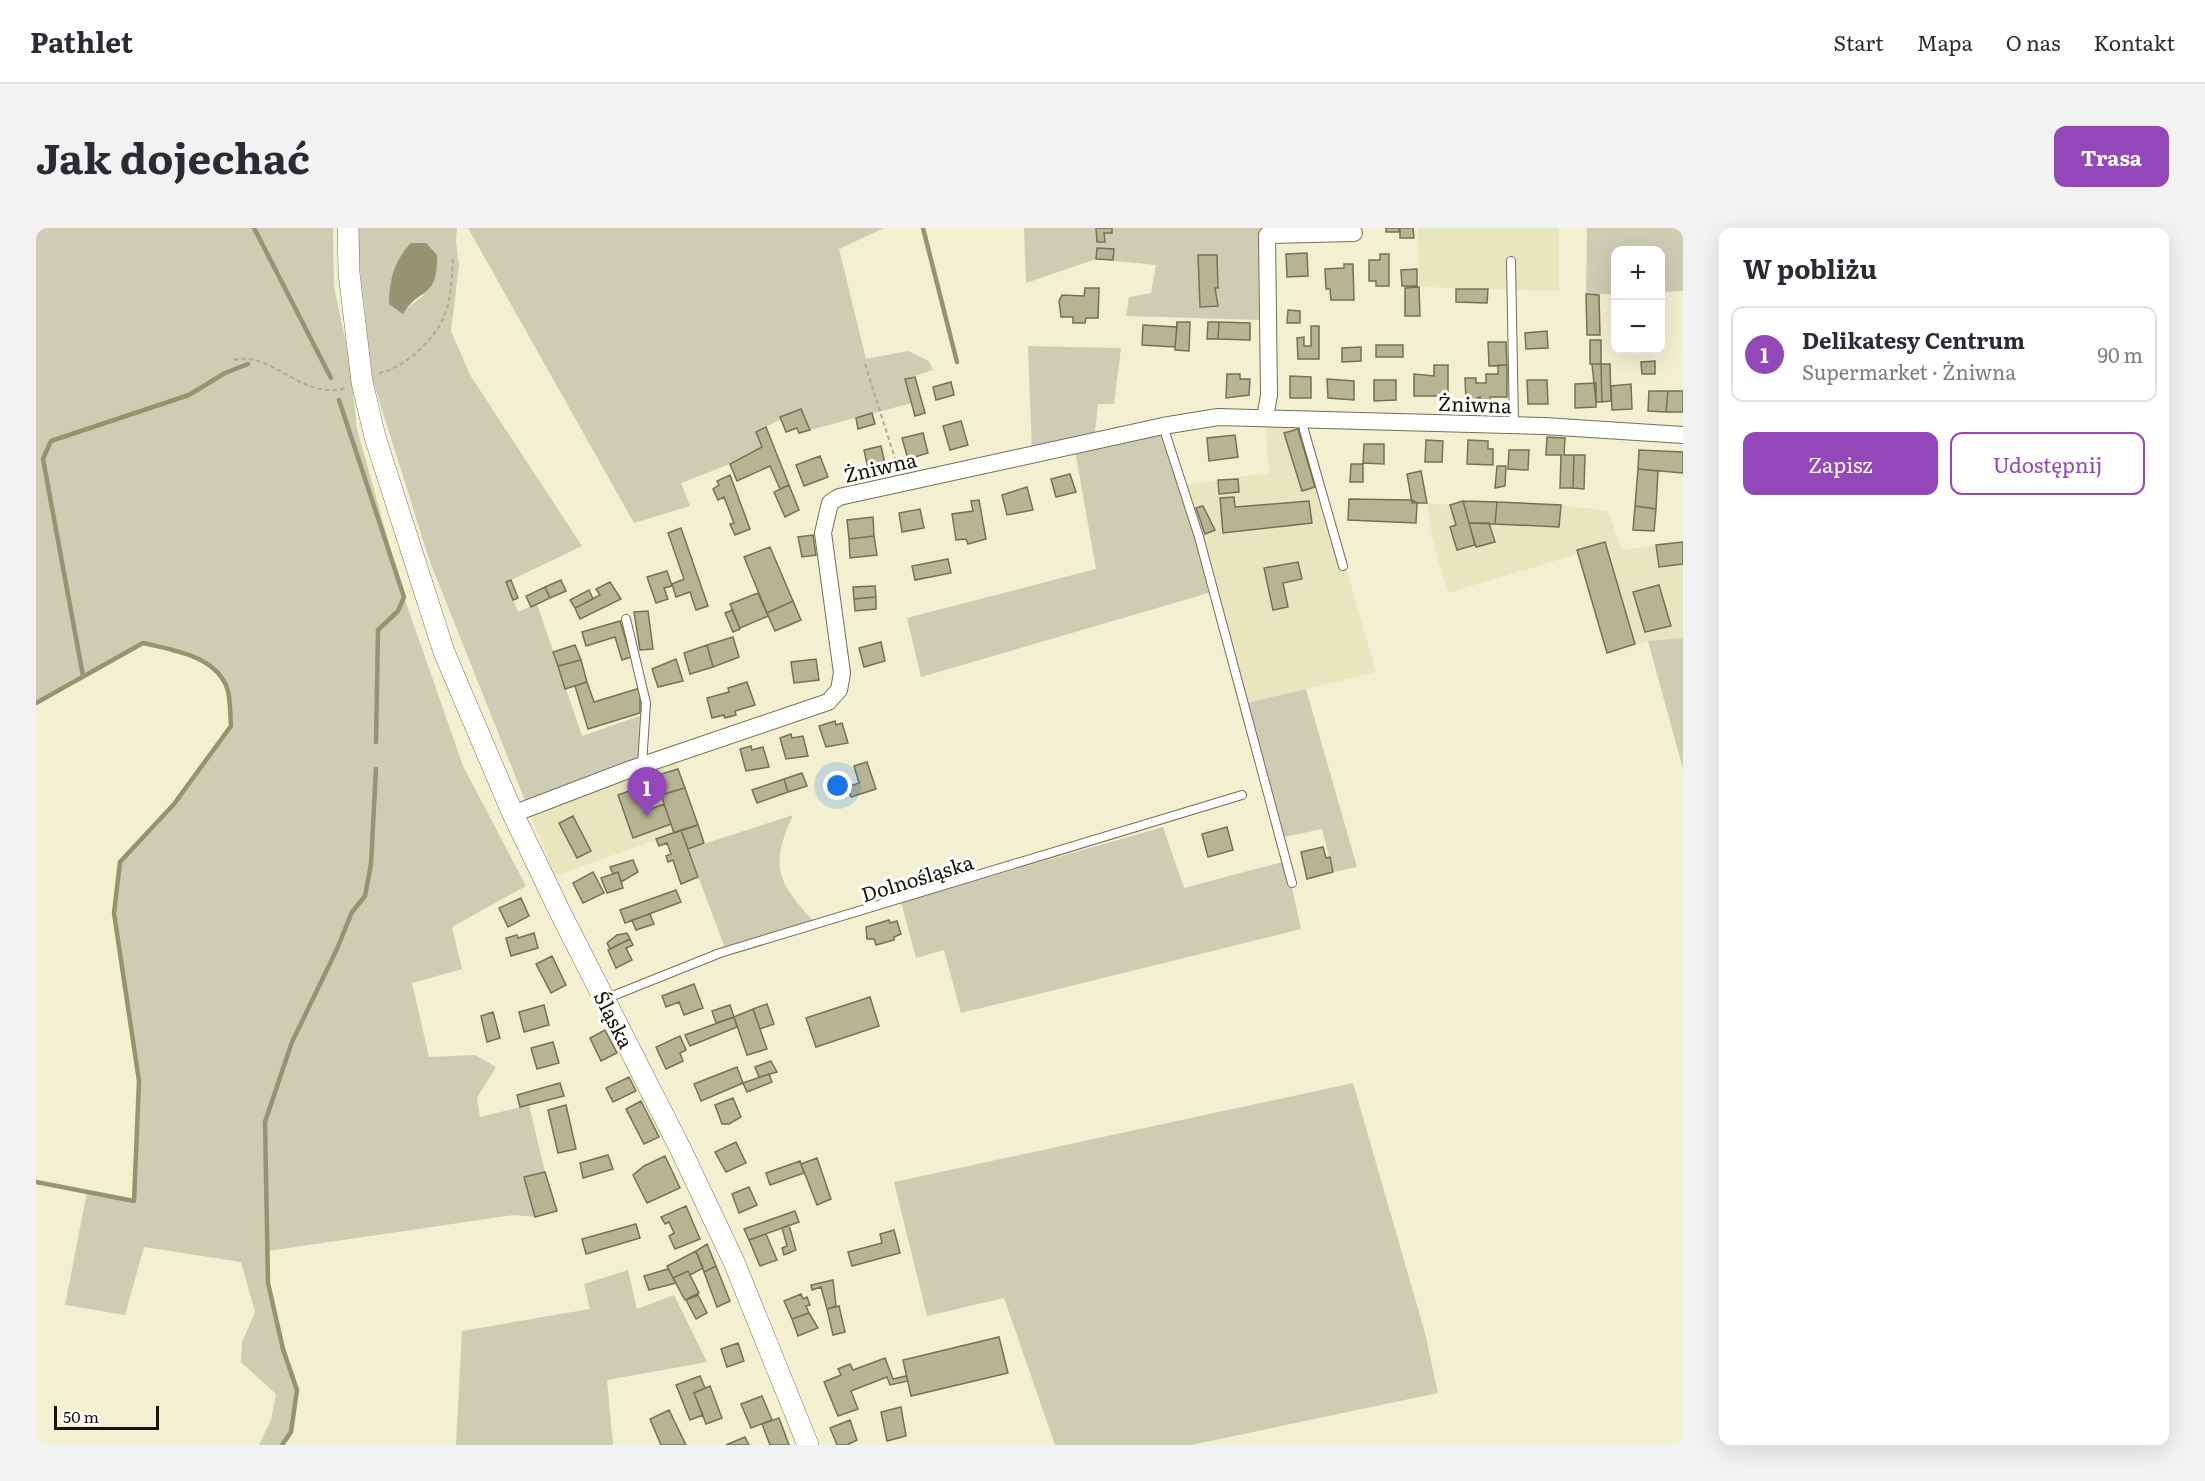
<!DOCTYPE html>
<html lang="pl">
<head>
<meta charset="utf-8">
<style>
  body { margin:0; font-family:Literata,serif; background:#f2f2f3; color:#2b2b33 }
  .controls { position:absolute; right:18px; top:18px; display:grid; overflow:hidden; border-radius:12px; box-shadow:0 6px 24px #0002 }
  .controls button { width:54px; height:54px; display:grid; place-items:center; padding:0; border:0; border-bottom:2px solid #e1e1e2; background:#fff; color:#2b2b33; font:30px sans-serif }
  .scale { position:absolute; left:18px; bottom:15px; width:105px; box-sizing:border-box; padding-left:6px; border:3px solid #151409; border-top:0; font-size:16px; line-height:21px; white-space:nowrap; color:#151409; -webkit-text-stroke:4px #fff; paint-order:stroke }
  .you { position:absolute; left:802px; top:558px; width:21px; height:21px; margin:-15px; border:4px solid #fff; border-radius:50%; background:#1a73e8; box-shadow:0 0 0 9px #1a73e833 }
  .badge { display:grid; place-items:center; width:39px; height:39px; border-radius:50%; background:#9347b9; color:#fff; font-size:20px; font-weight:700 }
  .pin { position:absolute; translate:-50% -50px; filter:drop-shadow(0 2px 3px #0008) }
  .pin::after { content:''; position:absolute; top:32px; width:21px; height:18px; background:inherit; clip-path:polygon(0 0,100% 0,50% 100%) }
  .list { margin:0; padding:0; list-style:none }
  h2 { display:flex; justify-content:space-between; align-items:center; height:78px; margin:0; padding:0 24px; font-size:26px }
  h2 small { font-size:20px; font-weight:400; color:#7c7c81 }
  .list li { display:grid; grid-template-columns:39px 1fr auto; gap:18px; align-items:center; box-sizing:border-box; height:96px; margin:0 12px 12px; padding:0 12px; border:2px solid #e1e1e2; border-radius:12px }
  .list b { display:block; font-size:22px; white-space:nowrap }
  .list p { margin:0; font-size:20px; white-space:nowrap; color:#7c7c81 }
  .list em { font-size:20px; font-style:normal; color:#7c7c81 }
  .actions { display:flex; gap:12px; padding:18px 24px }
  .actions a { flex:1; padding:14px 0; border:2px solid #9347b9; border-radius:12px; text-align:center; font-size:21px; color:#9347b9 }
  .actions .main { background:#9347b9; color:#fff }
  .map { position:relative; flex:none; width:1647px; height:1217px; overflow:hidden; border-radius:12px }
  header { display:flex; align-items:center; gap:36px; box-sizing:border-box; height:84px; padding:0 30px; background:#fff; border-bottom:2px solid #e1e1e2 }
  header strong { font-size:28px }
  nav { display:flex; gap:33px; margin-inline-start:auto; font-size:21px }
  .intro { display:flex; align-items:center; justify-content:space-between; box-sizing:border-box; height:144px; padding:0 36px }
  h1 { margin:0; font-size:42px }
  .button { padding:15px 27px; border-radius:12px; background:#9347b9; color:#fff; font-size:21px; font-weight:700 }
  main { display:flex; gap:36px; padding:0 36px }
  aside { flex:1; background:#fff; border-radius:12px; box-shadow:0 6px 24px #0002 }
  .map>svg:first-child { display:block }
  .built { fill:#e9e5bf }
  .green { fill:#ceccb3; fill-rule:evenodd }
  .water { fill:#969371 }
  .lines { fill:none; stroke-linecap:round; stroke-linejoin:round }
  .stream { stroke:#969371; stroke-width:4.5 }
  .building { fill:#b7b491; stroke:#747156; stroke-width:1.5 }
  .service-casing { stroke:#726f54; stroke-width:10 }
  .minor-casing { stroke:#726f54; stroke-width:18 }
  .tertiary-casing { stroke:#726f54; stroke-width:22 }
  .path { stroke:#adab92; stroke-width:2; stroke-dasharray:4.5 3; stroke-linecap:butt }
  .service { stroke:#fff; stroke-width:8 }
  .minor { stroke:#fff; stroke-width:16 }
  .tertiary { stroke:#fff; stroke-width:21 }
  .labels { text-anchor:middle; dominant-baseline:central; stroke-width:6; stroke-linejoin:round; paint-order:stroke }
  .street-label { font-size:20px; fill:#151409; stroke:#fff }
</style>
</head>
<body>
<header>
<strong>Pathlet</strong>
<nav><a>Start</a><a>Mapa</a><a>O nas</a><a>Kontakt</a></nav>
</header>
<div class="intro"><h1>Jak dojechać</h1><a class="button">Trasa</a></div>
<main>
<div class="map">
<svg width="1647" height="1217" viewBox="0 0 1647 1217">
  <rect width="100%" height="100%" fill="#f3f0d1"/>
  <path class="built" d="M1382 0H1523V63L1383 59Z
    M1229 190 1267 191 1340 444 1207 476 1146 257 1233 245Z
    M1427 273 1525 277 1572 283 1586 322 1647 314V410L1612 413 1571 425 1542 326 1412 365 1396 310 1391 275 1414 277Z
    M638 527 662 597 519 648 492 580Z"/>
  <path class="green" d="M0 0H297L298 59 314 134 321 201 368 369 427 538 490 658 416 699 426 741 376 755 393 829 439 827 460 839 441 870 444 889 493 877 509 944 488 949 499 989 478 987 232 1023V1055L247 1121 261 1162 255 1204 246 1217H223L235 1192 240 1166 205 1134 206 1114 219 1084 205 1034 108 1019 89 1087 29 1077 51 964 98 973 103 853 78 685 84 634 138 576 195 498C194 486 195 468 190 457 176 427 136 422 107 415L0 475Z
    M319 0H421L420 14 423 37 415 103 434 147 546 318 471 354 482 384 501 376 546 508 609 486 606 537 492 580 393 331 337 153ZM354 53 388 67 370 81Z
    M432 0H848L803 21 830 131 872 123 893 133 897 142 870 151 876 175 774 202 765 181 730 199 726 219 694 236 645 255 654 278 598 295Z
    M988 0H1224V92L1090 88 1093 69 1115 65 1120 37 1060 31 990 55Z
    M1551 0H1647V63L1625 64 1624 22H1580L1579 66H1550Z
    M992 118 1085 120 1078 176H1062L1058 212 1127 198 1176 364 885 449 871 390 1060 341 1038 217 996 226Z
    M1647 410V541L1612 413Z
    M1270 461 1321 639 1297 644 1286 601 1244 610 1207 476Z
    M757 587C732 641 743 656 781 697L690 723 652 621Z
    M1127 599 1148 660 1250 633 1265 701 925 785 908 722 880 730 865 674Z
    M1317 855 1389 1105 1402 1165 1155 1217H1019L968 1070 891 1088 858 954Z
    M592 1042 601 1081 638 1067 671 1134 571 1152 577 1217H420L426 1103 554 1081 548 1056Z"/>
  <path class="water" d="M375 15H390L401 27C402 72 384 58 367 86L353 76C354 50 357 35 375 15Z"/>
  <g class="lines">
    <path class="stream" d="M218 0 295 150
      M887 0 921 134
      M303 172 368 369 362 383 342 402 340 514
      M47 448 7 231 15 213 153 167 189 145 212 136
      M0 475 107 415C136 422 176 427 190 457 195 468 194 486 195 498L138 576 84 634 78 685 103 853 98 973 0 954
      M246 1217 255 1204 261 1162 247 1121 232 1055 229 894 256 814 301 721 316 684 329 668 335 636 340 541"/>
  </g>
  <path class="building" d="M1060 0H1076V5H1068L1069 14H1061Z
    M1350 0H1363V4H1350Z
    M1364 0H1377L1378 10H1364Z
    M1061 20 1078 21 1077 32 1060 31Z
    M1271 25 1272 48 1251 49 1250 26Z
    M1344 26H1353V58H1340V53H1333V32H1344Z
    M1162 27H1181L1182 60H1179L1182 78 1164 79Z
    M1308 36H1317L1318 72H1295L1294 61H1290L1289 41 1308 40Z
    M1381 41V58H1366L1365 42Z
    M1383 59 1384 88H1369V60Z
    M1049 60H1063L1062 90H1050L1049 95H1037V89H1025L1023 73 1026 67 1048 68Z
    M1420 61H1452L1451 75 1420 74Z
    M1550 66 1563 67 1564 107H1551Z
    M1252 82 1264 83V95H1251Z
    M1141 94H1154L1153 123 1139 122Z
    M1172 94H1183L1182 111H1171Z
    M1183 94 1214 95V112L1182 111Z
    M1107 97 1141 99 1139 119 1106 117Z
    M1275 98H1283V131H1262L1261 110 1268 109V118H1275Z
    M1511 103 1512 120 1490 121 1489 105Z
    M1554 112H1565V136H1554Z
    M1452 114H1470L1471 137 1453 138Z
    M1340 117H1367V129H1340Z
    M1325 119V133L1306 134V120Z
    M1619 133V146H1606L1605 134Z
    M1556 136H1565L1566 174H1560Z
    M1565 136H1574L1575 173 1566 174Z
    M1398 137H1412V173H1403V168H1378V146L1398 148Z
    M1462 137H1471V169H1454V178H1444V169L1441 170V173H1430L1429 150H1440V155H1450V146H1462Z
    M1191 146H1204V151H1214L1213 167 1190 170Z
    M1254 148 1275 149V170H1254Z
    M879 149 889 185 879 188 869 151Z
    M1291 151 1318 153V172L1292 170Z
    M1338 152H1360V172L1338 173Z
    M1491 152H1511L1512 176H1492Z
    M915 154 918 167 900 172 897 159Z
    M1560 155V179L1539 180V156Z
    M1595 156 1596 181 1576 182 1575 158Z
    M1613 163H1632L1630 184 1612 183Z
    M1632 163H1647V184H1630Z
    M765 181 774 202 763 205 761 200 750 204 744 189Z
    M836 185 839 196 822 201 820 190Z
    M925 193 932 217 914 222 907 198Z
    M730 199 753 257 744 261 734 238 701 253 694 236 726 219 720 204Z
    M1262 201 1279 259 1266 263 1248 205Z
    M887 205 892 225 872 231 866 210Z
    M1199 207 1202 229 1173 233 1171 210Z
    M1511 209 1529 210 1528 227H1538L1537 260H1524L1525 227H1510Z
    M1390 212 1407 213 1406 234H1389Z
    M1432 212 1452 213V221H1457V237L1431 236Z
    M1328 216H1348V236L1327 235Z
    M845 218 849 236 832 240 828 222Z
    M1473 222H1493L1492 242 1472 241Z
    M1603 222 1647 224V245L1602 241Z
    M1538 227H1549L1548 261 1537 260Z
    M784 228 792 249 768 258 760 237Z
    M1315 236H1327V254H1314Z
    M1461 238H1470L1469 258 1459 260Z
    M1602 241 1622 243 1620 281 1599 278Z
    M1385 243 1391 275H1376L1371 246Z
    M1034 246 1040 264 1020 269 1015 251Z
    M694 247 714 301 699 307 694 296 698 295 688 269 682 272 677 261 683 257 681 253Z
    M1202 251 1203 264 1183 266 1182 252Z
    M753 257 763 282 749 289 738 264Z
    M991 259 997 282 971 287 966 267Z
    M1198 269 1199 279 1273 273 1276 295 1187 305 1184 270Z
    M1313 271 1376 272 1381 275 1380 295 1312 292Z
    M943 272 950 311 932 316 930 311 920 312 916 286 937 283 935 273Z
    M1427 273 1461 274 1459 296 1433 295Z
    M1427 273 1439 317 1421 322 1414 299 1420 297 1414 277Z
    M1461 274 1525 277 1523 299 1459 296Z
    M1167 278 1179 302 1169 306 1160 280Z
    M1599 278 1620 281 1618 303 1597 302Z
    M884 281 888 300 866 304 863 285Z
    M837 289 838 308 813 311 811 292Z
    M1433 295H1453L1459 314 1440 319Z
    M645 300 672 378 660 382 654 364 640 369 636 356 648 351 632 305Z
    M777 307 780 327 766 329 762 309Z
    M838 308 841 327 814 330 813 311Z
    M1569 314 1599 416 1571 425 1541 322Z
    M1647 314V336L1623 339 1620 317Z
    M734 319 757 373 731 385 708 329Z
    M912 331 915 345 879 352 876 338Z
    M1262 334 1266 351 1247 355 1252 379 1237 382 1228 340Z
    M631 343 636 358 628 360 632 371 620 375 611 349Z
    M475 352 482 370 477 372 470 354Z
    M525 352 530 363 514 370 509 359Z
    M574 354 585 371 544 391 539 380 564 367 560 361Z
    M1623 357 1635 398 1609 404 1597 364Z
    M839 358 840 369 818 371 817 359Z
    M509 359 514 370 495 379 490 368Z
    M553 362 557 371 539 380 534 372Z
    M722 365 732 388 704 400 694 376Z
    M840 369V381L819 383 818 371Z
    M757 373 765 392 739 403 731 385Z
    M696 382 704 401 697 404 689 385Z
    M612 383 617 421 604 422 598 384Z
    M584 393 595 429 586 432 579 409 550 418 546 404Z
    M697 409 703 429 677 439 671 417Z
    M845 414 849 433 828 439 823 420Z
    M539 417 545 432 522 438 517 424Z
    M671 417 677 439 654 446 648 425Z
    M640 431 647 453 622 459 616 441Z
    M780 431 783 452 758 455 755 434Z
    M545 432 551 454 529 461 522 438Z
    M551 454 558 474 604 460V485L552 501 539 458Z
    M711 454 719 477 699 483 700 487 689 490 688 487 676 490 671 470 693 464 692 460Z
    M799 493 800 497 806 495 812 515 790 519 783 498Z
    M755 506 756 510 767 508 772 528 750 531 744 510Z
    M715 518 716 522 727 519 733 539 710 543 704 521Z
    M831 534 840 561 815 569 811 559 823 555 818 538Z
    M642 541 649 560 625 567 619 548Z
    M766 545 771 558 752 564 748 551Z
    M748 551 752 564 721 575 716 562Z
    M605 559 612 582 628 576 635 596 597 610 582 567Z
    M649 560 662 597 638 605 625 567Z
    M537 588 555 623 541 630 523 595Z
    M662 597 668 615 652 621 645 602Z
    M1191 599 1197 622 1172 629 1166 606Z
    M645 602 662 649 645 656 637 632 632 634 630 628 635 626 631 615 623 618 620 611Z
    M1287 619 1290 630 1294 629 1297 644 1271 651 1265 624Z
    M597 632 602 644 585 654 582 644 577 646 574 639Z
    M557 644 568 665 547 675 537 655Z
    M582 644 587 660 571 665 565 650Z
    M640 662 645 674 589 695 584 682Z
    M485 670 493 688 472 699 463 680Z
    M614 686 618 696 600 702 596 692Z
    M853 692 854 695 861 693 865 706 858 709V712L840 717 838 711H831L830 699Z
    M498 705 502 720 475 728 470 710 481 707 482 710Z
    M591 705 594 711 574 721 571 715 581 707Z
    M594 711 597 717 590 720 596 732 580 740 572 722Z
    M516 728 530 757 515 765 500 736Z
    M658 756 667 780 648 787 643 774 630 779 626 768Z
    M834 769 843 798 780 819 770 790Z
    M731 776 738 796 724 801 717 781Z
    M508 777 513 797 488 804 483 784Z
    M694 777 698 789 680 795 676 783Z
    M717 781 731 821 711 827 698 789Z
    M457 784 464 810 451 814 445 788Z
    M698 789 701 799 654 818 649 807Z
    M569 802 581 825 565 833 554 810Z
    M644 808 650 822 644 825 647 833 630 841 620 819Z
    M517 814 523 835 501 841 495 820Z
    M735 833 741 844 723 849 719 839Z
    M701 839 707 855 665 873 658 856Z
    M733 846 736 854 711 864 707 855Z
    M593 849 600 863 577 874 570 860Z
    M524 855 528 868 484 879 481 867Z
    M697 870 705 889 693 896H686L679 877Z
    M605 873 623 909 608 916 590 881Z
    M530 877 540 921 522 925 512 882Z
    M700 914 710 935 690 944 679 924Z
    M572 927 577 941 547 950 544 935Z
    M629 928 644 960 611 975 597 947 608 938Z
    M781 930 795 971 781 977 765 936Z
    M764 933 768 945 734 957 730 945Z
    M509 944 521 983 499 989 488 949Z
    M713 959 721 977 703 985 696 966Z
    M650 978 664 1011 639 1021 633 1008 638 1005 633 994 629 996 625 989Z
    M759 983 763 994 713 1012 708 1001Z
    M600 996 604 1010 550 1026 546 1011Z
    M753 997 760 1022 748 1027 746 1020 751 1018 746 1000Z
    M858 1002 864 1025 816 1038 812 1024 846 1015 844 1006Z
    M730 1006 741 1032 724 1038 713 1012Z
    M671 1016 680 1038 668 1044 660 1023Z
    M660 1023 667 1040 654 1047 652 1043 637 1050 631 1038Z
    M680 1038 694 1073 681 1079 668 1044Z
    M632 1041 640 1055 613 1062 608 1048Z
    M652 1043 663 1065 649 1072 637 1050Z
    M797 1052 800 1078 791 1081 785 1059 776 1062 775 1057Z
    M765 1066 767 1071 771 1069 774 1077 770 1078 773 1085 756 1091 748 1073Z
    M662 1067 671 1085 660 1091 650 1072Z
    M803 1078 809 1104 797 1107 791 1081Z
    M773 1085 782 1100 762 1108 756 1091Z
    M963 1109 972 1145 875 1168 867 1132Z
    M702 1115 708 1133 691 1139 685 1121Z
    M849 1130 857 1151 870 1148 872 1153 854 1157 851 1149 815 1163 822 1181 802 1188 788 1154 805 1147 802 1141 814 1136 817 1142Z
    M664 1148 669 1160 658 1165 667 1187 654 1192 640 1157Z
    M674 1158 686 1190 670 1196 658 1165Z
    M726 1168 736 1192 715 1200 705 1176Z
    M865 1179 870 1208 851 1213 845 1184Z
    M633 1182 650 1217H625L614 1191Z
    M743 1190 753 1217H734L726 1196Z
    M814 1192 821 1212 811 1217H801L794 1200Z
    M709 1209 713 1217H690Z"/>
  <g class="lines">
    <g class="service-casing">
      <path id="service" d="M1475 33 1478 197
        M1267 191 1268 202 1307 338
        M1127 198 1163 309 1256 655
        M590 391 610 475 606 537
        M569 771 684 725 1206 567"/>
    </g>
    <g class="minor-casing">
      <path id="minor" d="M1229 190 1233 167 1231 7 1318 5
        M477 586 592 542 792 474 803 462 806 445 787 305 794 275 803 269 1127 198 1182 189 1508 198 1647 207"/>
    </g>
    <g class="tertiary-casing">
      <path id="tertiary" d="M312 0 313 45 326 154 339 209 408 424 477 586 525 686 645 922 698 1034 772 1217"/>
    </g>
    <path class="path" d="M198 132C235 122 266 173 310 160
      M829 136 862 240
      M343 145C369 140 398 112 408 88 416 70 416 46 417 28"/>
    <use href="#service" class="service"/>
    <use href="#minor" class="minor"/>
    <use href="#tertiary" class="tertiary"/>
  </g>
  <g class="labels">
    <g class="street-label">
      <text transform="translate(1439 175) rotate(2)">Żniwna</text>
      <text transform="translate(844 238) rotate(-13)">Żniwna</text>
      <text transform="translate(881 649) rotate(-17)">Dolnośląska</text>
      <text transform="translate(579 791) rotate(63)">Śląska</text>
    </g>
  </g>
</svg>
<div class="controls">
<button>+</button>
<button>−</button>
</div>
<div class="scale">50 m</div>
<div class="you"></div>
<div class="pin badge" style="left:611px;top:589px">1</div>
</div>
<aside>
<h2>W pobliżu<small></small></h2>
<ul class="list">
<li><span class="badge">1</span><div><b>Delikatesy Centrum</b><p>Supermarket · Żniwna</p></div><em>90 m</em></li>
</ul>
<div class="actions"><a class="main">Zapisz</a><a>Udostępnij</a></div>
</aside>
</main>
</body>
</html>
